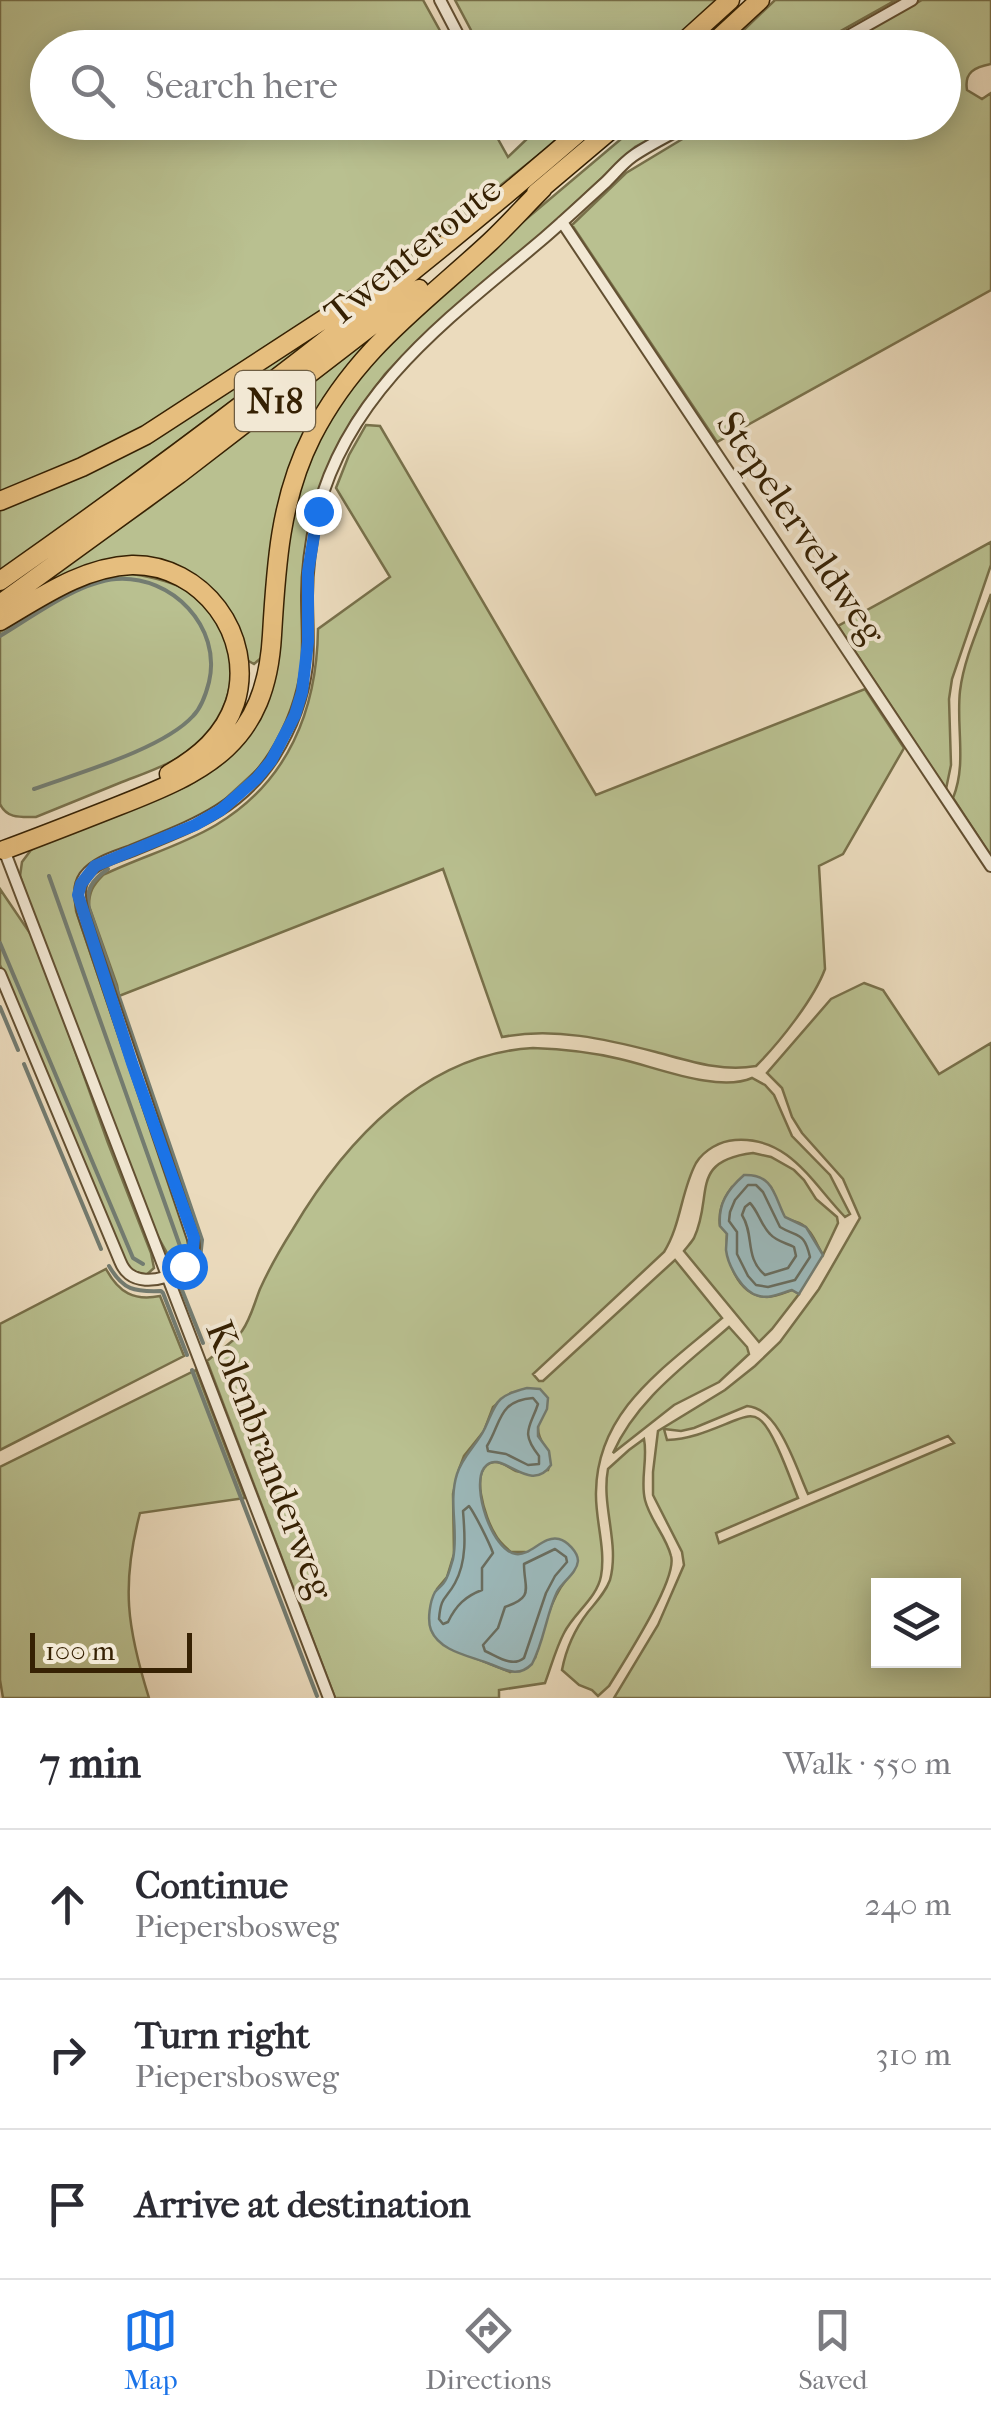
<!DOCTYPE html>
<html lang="en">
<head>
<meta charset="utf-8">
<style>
  body { margin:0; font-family:"IM FELL French Canon",serif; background:#f2f2f3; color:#2b2b33 }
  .controls { position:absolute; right:30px; bottom:30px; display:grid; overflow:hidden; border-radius:0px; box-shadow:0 5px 25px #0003 }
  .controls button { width:90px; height:90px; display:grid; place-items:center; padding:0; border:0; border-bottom:2px solid #e1e1e2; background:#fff; color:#2b2b33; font:50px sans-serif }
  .scale { position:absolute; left:30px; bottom:25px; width:162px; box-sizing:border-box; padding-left:10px; border:5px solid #362103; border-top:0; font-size:28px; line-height:35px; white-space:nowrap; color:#362103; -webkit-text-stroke:8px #f2e8d4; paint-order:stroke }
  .stop { position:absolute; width:30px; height:30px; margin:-22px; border:8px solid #1a73e8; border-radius:50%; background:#fff }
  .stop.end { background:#1a73e8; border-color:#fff; box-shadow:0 2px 10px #0008 }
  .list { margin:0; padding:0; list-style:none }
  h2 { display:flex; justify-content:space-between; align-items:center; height:130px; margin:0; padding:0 40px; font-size:42px }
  h2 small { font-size:32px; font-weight:400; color:#7c7c81 }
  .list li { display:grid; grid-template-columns:65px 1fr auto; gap:30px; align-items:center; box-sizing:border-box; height:150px; padding:0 40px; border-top:2px solid #e1e1e2 }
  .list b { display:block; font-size:38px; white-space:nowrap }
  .list p { margin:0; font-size:32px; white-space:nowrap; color:#7c7c81 }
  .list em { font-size:32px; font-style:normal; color:#7c7c81 }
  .icon { flex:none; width:55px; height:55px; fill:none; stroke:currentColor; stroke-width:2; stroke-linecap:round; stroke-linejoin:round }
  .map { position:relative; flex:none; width:991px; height:1698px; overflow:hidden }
  .search { position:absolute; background:#fff; box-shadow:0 5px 25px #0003; left:30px; right:30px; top:30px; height:110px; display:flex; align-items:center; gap:25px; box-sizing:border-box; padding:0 35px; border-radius:55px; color:#7c7c81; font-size:38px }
  .sheet { height:580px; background:#fff }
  nav { display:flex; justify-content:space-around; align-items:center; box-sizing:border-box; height:140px; border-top:2px solid #e1e1e2; background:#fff; font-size:28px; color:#7c7c81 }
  nav a { display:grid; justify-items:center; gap:5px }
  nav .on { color:#1a73e8 }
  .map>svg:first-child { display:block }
  .green { fill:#b9c090; stroke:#78704a; stroke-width:2.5; fill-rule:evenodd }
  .water { fill:#9cb9bb; stroke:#737c71; stroke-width:2.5 }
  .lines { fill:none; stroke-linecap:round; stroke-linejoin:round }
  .shore { stroke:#696d5f; stroke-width:2.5 }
  .stream { stroke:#737c71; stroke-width:4 }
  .minor-casing { stroke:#635032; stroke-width:14 }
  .trunk-casing { stroke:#362103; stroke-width:21 }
  .minor { stroke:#f2e8d4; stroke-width:10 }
  .trunk { stroke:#e6be7e; stroke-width:18 }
  .route { stroke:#1a73e8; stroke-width:12 }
  .labels { text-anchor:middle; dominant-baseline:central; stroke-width:8; stroke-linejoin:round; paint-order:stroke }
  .shield { fill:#f2e8d4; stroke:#6e5d42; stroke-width:2.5 }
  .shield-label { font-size:35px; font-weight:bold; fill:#362103 }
  .street-label { font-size:38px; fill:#362103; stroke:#f2e8d4 }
</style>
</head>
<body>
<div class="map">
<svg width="991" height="1698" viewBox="0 0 991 1698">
  <rect width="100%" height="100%" fill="#ebdbbd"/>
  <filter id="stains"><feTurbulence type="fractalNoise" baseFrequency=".002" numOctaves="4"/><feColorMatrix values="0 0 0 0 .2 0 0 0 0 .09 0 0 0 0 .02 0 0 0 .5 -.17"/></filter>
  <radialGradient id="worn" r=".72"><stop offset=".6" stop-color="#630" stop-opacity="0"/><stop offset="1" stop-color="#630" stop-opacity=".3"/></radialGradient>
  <path class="green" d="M0 0H423L449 47 48 48V122L489 123 508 157 529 137 521 123H579L404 262 337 308 142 433 0 499Z
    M455 0H723L669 48 480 47Z
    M775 0H896L812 47H726Z
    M922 0H991V64C975 67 964 72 967 90L982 99 991 93V290L717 442 572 225 626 173 709 123 944 122V48L838 47Z
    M640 123H679L635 147 545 231 418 341 385 374 353 418 331 461 318 499 299 693 277 745 260 767 221 803 185 824 99 860 75 896 76 911 187 1236C190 1248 190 1258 177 1264L172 1262 156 1233 48 955 20 876 22 862 31 850 46 842 188 786 220 765 240 743 262 707 285 551 305 464 344 390 447 286Z
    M349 314 0 573V507Z
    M369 339 371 342 304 441 261 658 254 664 245 659 234 627 147 560 39 592 36 587 150 507Z
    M366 425 380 426 596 795 865 689 904 748 843 854 819 866 825 969C814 999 779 1043 756 1066 721 1072 690 1061 656 1052 606 1039 554 1027 502 1037L443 869 119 996 117 985 89 906C89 892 93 885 103 875 140 857 181 846 216 825 288 782 317 710 318 629L390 577 336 488 349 455Z
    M991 542V565L952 679 949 699 951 765 946 789 838 626Z
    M124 573C166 578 206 589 224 632 244 682 222 729 178 758 161 768 140 775 122 782 93 794 65 805 36 817 21 817 7 819 0 804V632L84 584Z
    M991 594V856L953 798C967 764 956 727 960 691 964 658 980 625 991 594Z
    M0 889 36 942 108 1143 151 1253 154 1268 144 1277 133 1273 127 1266 0 965Z
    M864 983 883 990 939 1074 991 1043V1698H614L658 1625 684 1565 682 1552 653 1495V1472L658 1431 725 1390 755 1366 780 1342 819 1289 860 1218 843 1179 802 1133 792 1117 782 1088 767 1073 831 999ZM747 1406C779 1408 796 1468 808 1494L948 1436 954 1443 719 1543 716 1533 798 1498C791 1481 773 1428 759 1419 752 1414 744 1417 736 1420 713 1429 693 1439 667 1440L664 1429 681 1431 694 1428ZM878 1586H954V1660H878Z
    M533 1048C563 1049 591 1052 620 1059 656 1067 718 1093 752 1078L765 1085 774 1095 792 1136 830 1175 850 1214 845 1217C812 1183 789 1136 735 1140 720 1141 704 1150 696 1163 681 1191 681 1225 664 1252L533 1374 539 1381H543L675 1260 722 1318C666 1367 597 1409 596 1492 595 1519 606 1549 601 1576 597 1598 574 1613 564 1633 556 1648 551 1667 545 1683L499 1690V1698H335L207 1361C218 1351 233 1343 242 1331 251 1318 254 1304 260 1289 269 1269 281 1248 293 1229 345 1141 425 1054 533 1048ZM511 1393 538 1427C537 1444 555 1452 548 1470 539 1470 525 1474 516 1471 508 1468 503 1461 494 1462 467 1466 486 1520 495 1534 499 1542 505 1547 511 1552H525L572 1573C550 1595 544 1629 535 1658L510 1672 452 1649 433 1633 437 1589 447 1577 454 1554 453 1494 459 1469 464 1456 484 1431 493 1407Z
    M753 1153 771 1157 794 1170 804 1180 816 1199 837 1217 838 1223 823 1255C816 1244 812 1229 799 1223 794 1221 789 1220 784 1217L771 1187H732C723 1200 718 1210 720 1226L727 1233C725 1259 737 1296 767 1297 775 1297 784 1293 792 1290L799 1294 772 1329 759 1342 684 1251C687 1247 691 1243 694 1238 714 1196 688 1161 753 1153Z
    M106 1269C119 1293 134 1301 160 1296L184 1356 0 1450V1324Z
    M729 1327 747 1347 749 1354 719 1382 674 1405 613 1453C637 1399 686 1365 729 1327Z
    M196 1370 245 1498 140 1513C121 1585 127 1628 149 1698H3L0 1680V1467Z
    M644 1439C648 1459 640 1480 645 1500 650 1520 666 1536 671 1556 678 1579 623 1663 609 1686L598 1696 592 1690 579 1685 562 1670C566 1649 575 1629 588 1612 597 1601 605 1593 610 1580 620 1543 601 1506 608 1469L629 1450Z"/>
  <path class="water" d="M744 1175C774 1174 774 1196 785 1217L806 1227 823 1255 799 1294 792 1290C781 1293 770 1299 759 1296 743 1293 728 1266 726 1250 726 1248 727 1236 727 1234L720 1226C718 1204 727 1190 744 1175Z
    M527 1388 540 1389 548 1398 547 1409 538 1427V1436L549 1451 551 1465C529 1497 500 1445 484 1468 471 1487 492 1551 516 1554 531 1556 543 1535 559 1539 567 1541 578 1552 578 1561 577 1573 562 1582 557 1592 546 1615 544 1642 532 1664 518 1678 506 1670 490 1664 471 1656 440 1652 431 1630 427 1620 430 1601 435 1592 438 1588 443 1585 445 1581 449 1575 451 1565 453 1559 459 1531 448 1502 457 1474 463 1455 477 1445 485 1428 497 1402 495 1396 527 1388Z"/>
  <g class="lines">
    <path class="shore" d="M748 1185H756L763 1192 780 1227C798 1238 804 1231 810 1257L795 1280 768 1287 756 1285 748 1276 737 1254V1232L729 1221 730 1212 735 1200Z
      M750 1203C758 1211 761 1225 770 1234 776 1241 786 1243 794 1247L796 1256 788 1268 765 1275C744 1257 755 1236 742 1215L745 1207Z
      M533 1398 538 1404C530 1428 520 1432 539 1456V1464L528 1465 506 1454 488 1451 487 1446C502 1421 498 1401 533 1398Z
      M469 1506C475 1514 489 1542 493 1553L482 1568V1590C466 1596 456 1605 448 1622L443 1624 439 1619C441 1595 446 1600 455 1583 467 1561 465 1535 463 1511Z
      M555 1549 566 1557 567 1562 555 1576 546 1593 524 1658C512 1668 497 1656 485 1651L483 1645 498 1628 505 1607C535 1597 524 1589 524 1564Z"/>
    <path class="stream" d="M0 636C32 617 78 582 116 579 172 575 222 627 209 682 206 694 202 707 193 716 163 749 78 773 34 789
      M108 869C92 880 85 890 89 909L202 1240 200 1259 180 1285 203 1343
      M49 876 180 1246
      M0 943 133 1258 143 1264
      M0 1007 18 1050
      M24 1064 101 1249
      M109 1266C123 1290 134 1292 161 1291L163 1293 187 1355
      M192 1370 317 1696"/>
    <g class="minor-casing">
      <path id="minor" d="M440 0 465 48
        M827 48 912 0
        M562 222 991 866
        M4 850 329 1698
        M0 974 120 1261C122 1266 125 1271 129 1274 147 1288 184 1275 192 1255 195 1248 194 1245 193 1239L83 913C80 900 77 888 85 876 96 862 115 857 131 851 188 827 238 812 274 756 291 729 303 698 307 665 309 642 307 619 307 596 307 568 311 541 317 514 348 389 452 316 544 238 565 220 585 201 606 182 615 173 623 163 633 156 652 143 674 133 693 122"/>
    </g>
    <g class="trunk-casing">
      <path id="trunk" d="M677 48 730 0
        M708 48 760 0
        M536 193 620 122
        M0 501 82 467 146 435 378 284
        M0 581C204 438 402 286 591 122
        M0 604 179 474 419 289
        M0 621C41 597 83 567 132 565 202 564 256 636 235 703 224 736 199 757 169 774
        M4 850C42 836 80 821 118 806 208 771 266 743 272 635 276 566 280 499 312 436 356 350 421 306 490 242 508 225 525 206 543 188"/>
    </g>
    <use href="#minor" class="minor"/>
    <use href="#trunk" class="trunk"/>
  </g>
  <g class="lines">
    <path class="route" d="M184 1266 192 1257 194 1238 132 1063 78 895 81 884 95 866 195 825 221 810 257 778 271 761 295 715 302 692 308 642V572L318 511"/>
  </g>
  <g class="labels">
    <rect class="shield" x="235" y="371" width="80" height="60" rx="8"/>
    <g class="shield-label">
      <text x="275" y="401">N18</text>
    </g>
    <g class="street-label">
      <text transform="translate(413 251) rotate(-39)">Twenteroute</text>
      <text transform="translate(801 528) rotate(56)">Stepelerveldweg</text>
      <text transform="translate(270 1460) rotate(69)">Kolenbranderweg</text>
    </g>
  </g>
  <rect width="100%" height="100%" filter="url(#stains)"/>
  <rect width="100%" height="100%" fill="url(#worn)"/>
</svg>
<div class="controls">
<button><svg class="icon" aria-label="layers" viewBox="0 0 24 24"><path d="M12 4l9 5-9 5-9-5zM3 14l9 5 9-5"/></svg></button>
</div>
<div class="scale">100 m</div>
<div class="stop" style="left:184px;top:1266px"></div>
<div class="stop end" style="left:318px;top:511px"></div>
<div class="search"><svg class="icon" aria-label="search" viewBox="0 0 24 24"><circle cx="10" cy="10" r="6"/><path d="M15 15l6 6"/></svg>Search here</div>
</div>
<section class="sheet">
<h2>7 min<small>Walk · 550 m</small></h2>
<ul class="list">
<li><svg class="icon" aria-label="ahead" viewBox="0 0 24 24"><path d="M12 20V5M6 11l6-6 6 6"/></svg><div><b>Continue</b><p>Piepersbosweg</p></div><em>240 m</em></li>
<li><svg class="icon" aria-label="right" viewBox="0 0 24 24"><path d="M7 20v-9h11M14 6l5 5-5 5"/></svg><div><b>Turn right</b><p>Piepersbosweg</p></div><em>310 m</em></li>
<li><svg class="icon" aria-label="arrive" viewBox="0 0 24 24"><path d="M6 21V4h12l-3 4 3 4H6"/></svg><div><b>Arrive at destination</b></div></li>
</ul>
</section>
<nav>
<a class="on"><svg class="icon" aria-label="map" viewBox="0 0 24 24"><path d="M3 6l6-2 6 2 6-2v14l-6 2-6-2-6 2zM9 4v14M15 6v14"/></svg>Map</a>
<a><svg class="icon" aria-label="directions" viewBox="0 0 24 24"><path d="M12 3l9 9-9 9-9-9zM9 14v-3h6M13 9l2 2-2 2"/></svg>Directions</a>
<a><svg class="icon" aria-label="saved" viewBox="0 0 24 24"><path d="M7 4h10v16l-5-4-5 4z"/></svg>Saved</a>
</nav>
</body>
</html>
